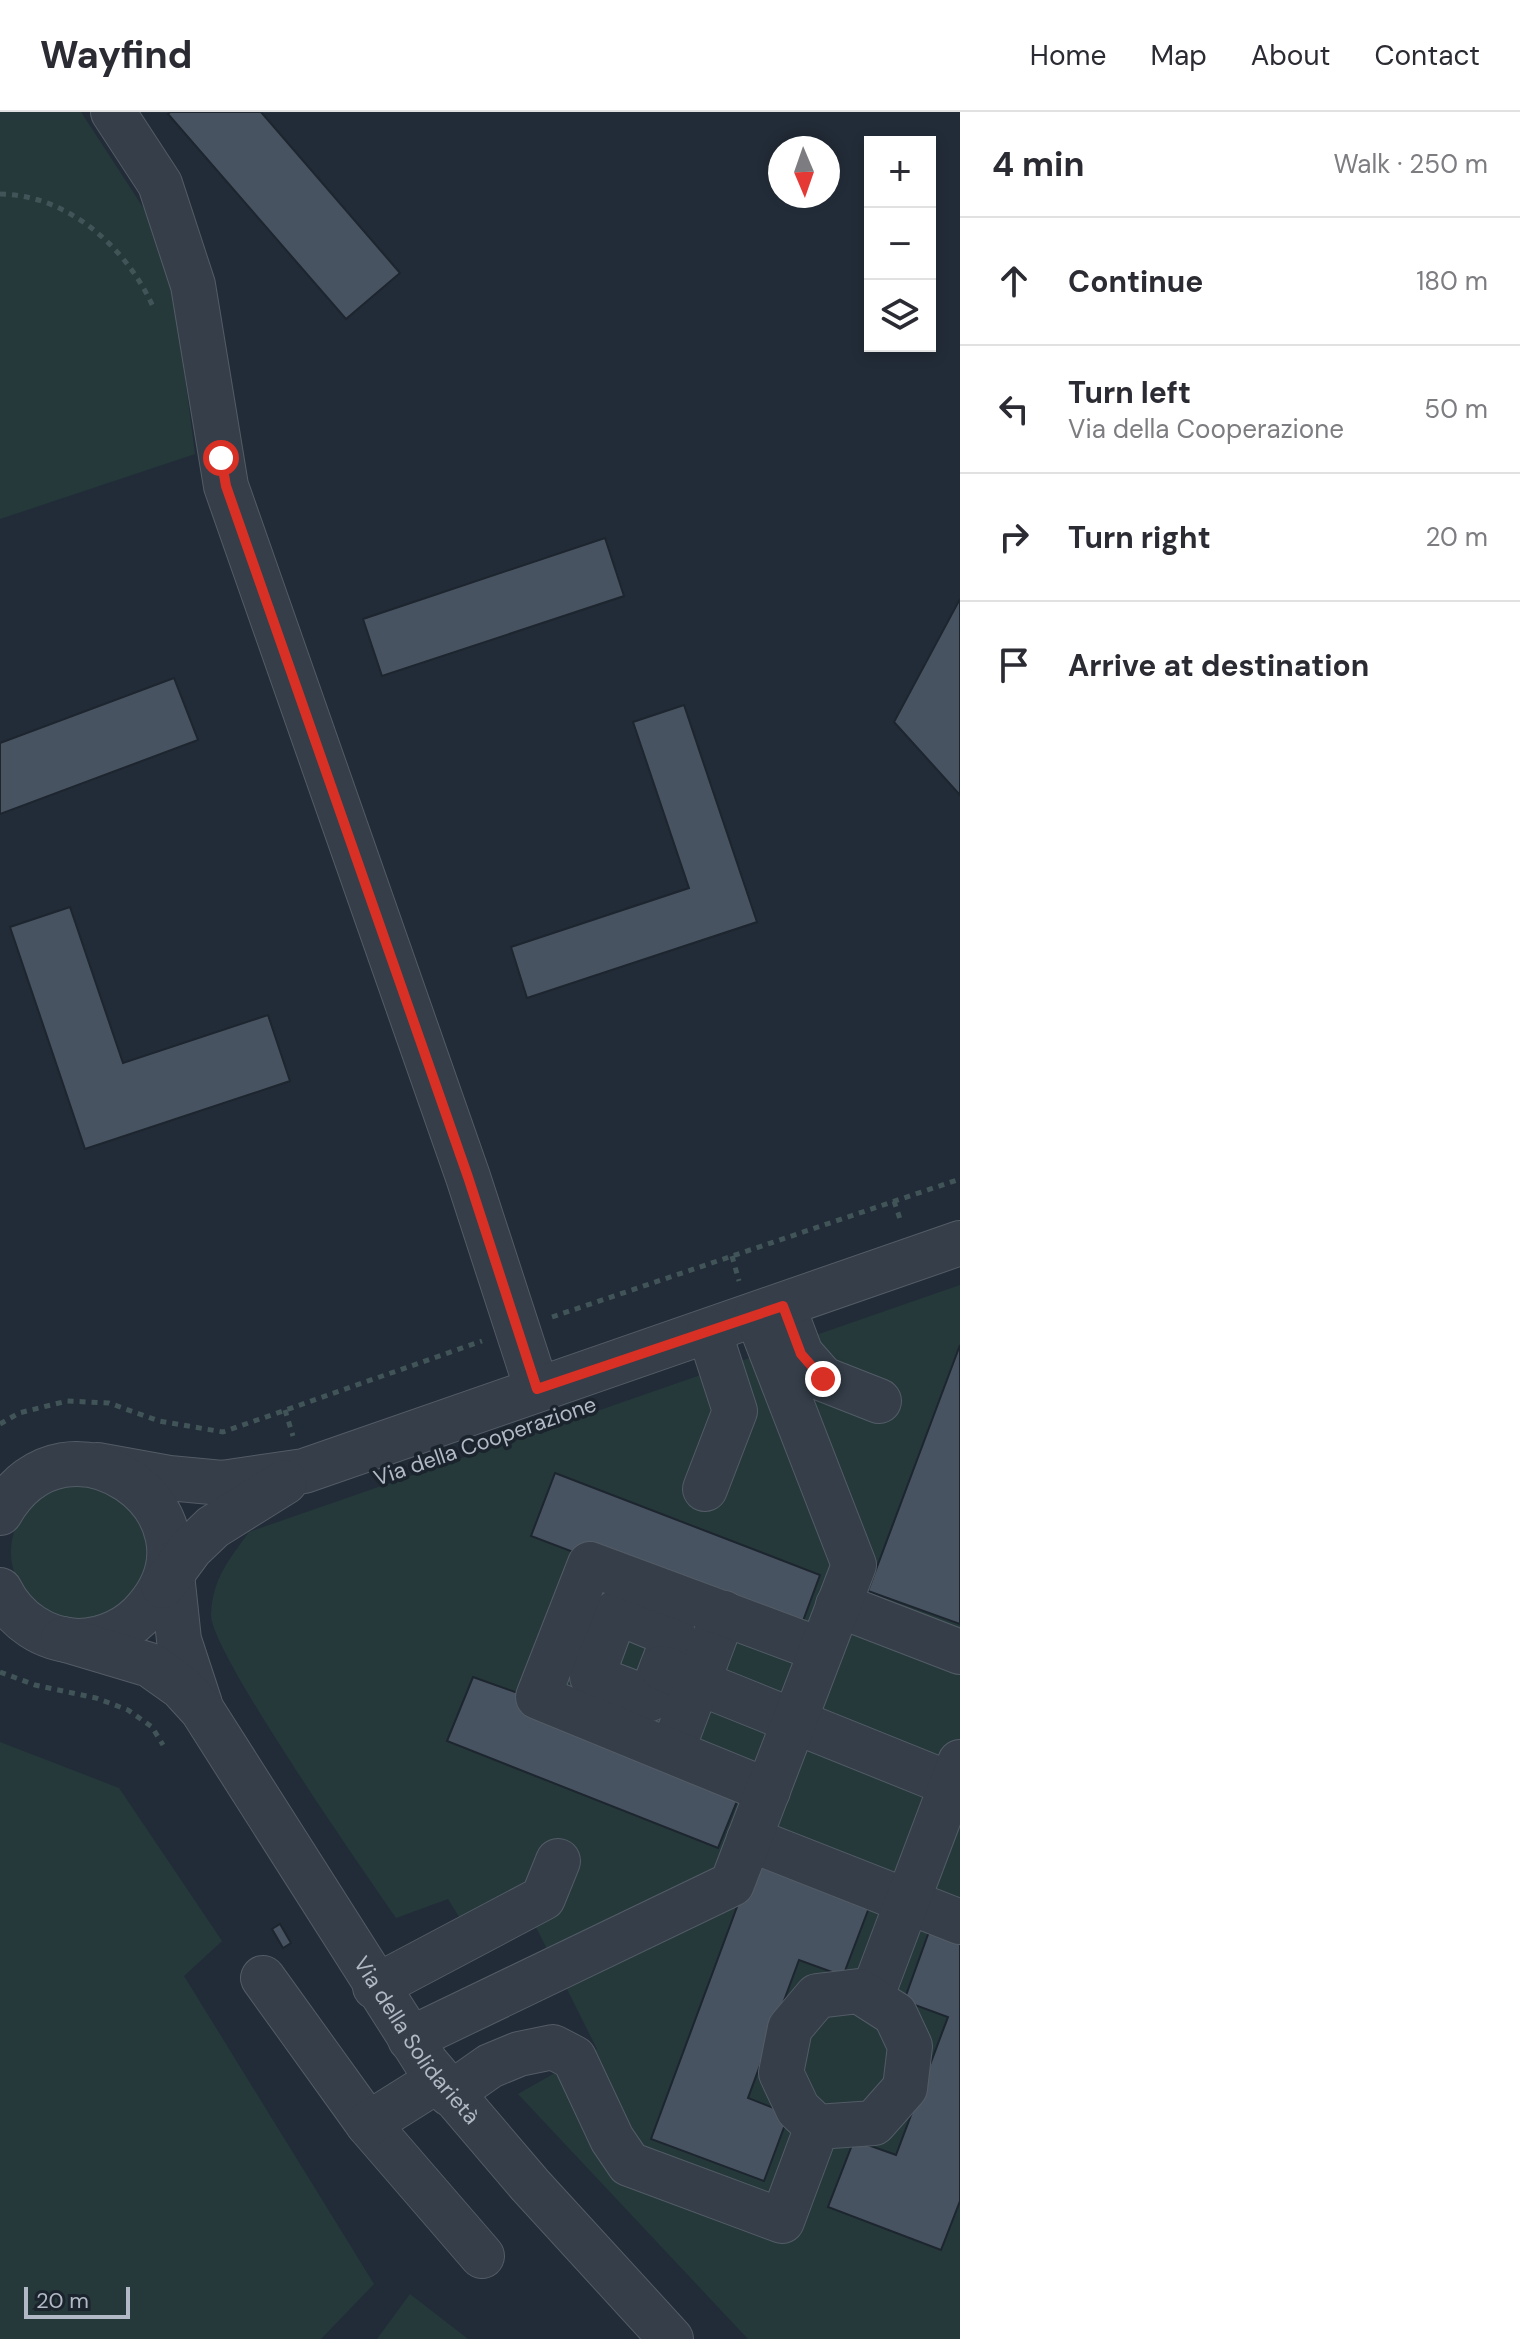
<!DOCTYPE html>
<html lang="en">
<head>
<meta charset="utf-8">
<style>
  body { margin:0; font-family:"DM Sans",sans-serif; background:#f2f2f3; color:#2b2b33 }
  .controls { position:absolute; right:24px; top:24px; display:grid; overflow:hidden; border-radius:0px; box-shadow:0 4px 12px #0003 }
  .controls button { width:72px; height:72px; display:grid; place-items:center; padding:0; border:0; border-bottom:2px solid #e1e1e2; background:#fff; color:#2b2b33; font:40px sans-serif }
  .compass { position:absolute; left:768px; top:24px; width:72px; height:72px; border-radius:50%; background:#fff; box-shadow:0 4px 12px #0003; rotate:178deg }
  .scale { position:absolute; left:24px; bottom:20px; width:106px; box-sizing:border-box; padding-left:8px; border:4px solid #b0b9c5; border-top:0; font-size:22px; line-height:28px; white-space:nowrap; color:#b0b9c5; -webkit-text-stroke:6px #1b232d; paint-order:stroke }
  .stop { position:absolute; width:24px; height:24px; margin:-18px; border:6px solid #d93025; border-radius:50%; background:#fff }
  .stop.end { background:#d93025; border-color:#fff; box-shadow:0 2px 8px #0008 }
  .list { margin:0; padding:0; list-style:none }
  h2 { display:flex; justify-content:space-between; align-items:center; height:104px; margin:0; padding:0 32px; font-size:34px }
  h2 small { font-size:26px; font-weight:400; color:#7c7c81 }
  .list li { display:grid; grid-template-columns:52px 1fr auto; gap:24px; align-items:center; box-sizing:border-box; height:128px; padding:0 32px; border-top:2px solid #e1e1e2 }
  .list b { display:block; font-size:30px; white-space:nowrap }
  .list p { margin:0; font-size:26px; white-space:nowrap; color:#7c7c81 }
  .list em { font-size:26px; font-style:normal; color:#7c7c81 }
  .icon { flex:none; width:44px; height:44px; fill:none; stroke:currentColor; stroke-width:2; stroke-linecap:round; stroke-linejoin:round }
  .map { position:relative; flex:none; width:960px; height:2227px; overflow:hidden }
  header { display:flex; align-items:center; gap:48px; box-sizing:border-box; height:112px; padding:0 40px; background:#fff; border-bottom:2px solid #e1e1e2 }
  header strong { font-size:38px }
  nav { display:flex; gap:44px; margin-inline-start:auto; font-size:28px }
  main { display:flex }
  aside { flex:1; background:#fff }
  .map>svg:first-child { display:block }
  .green { fill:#25393a }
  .building { fill:#485362; stroke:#1d252f; stroke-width:2 }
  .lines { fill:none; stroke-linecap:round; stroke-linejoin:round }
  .minor-casing { stroke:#535c66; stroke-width:46 }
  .path { stroke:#415457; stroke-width:5; stroke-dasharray:6 6; stroke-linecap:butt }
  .minor { stroke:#353e49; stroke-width:44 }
  .route { stroke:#d93025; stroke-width:10 }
  .labels { text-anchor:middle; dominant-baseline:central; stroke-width:7; stroke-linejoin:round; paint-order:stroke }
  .street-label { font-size:22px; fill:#b0b9c5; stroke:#1b232d }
</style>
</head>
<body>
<header>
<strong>Wayfind</strong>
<nav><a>Home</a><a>Map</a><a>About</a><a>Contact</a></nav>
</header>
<main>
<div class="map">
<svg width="960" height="2227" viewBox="0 0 960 2227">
  <rect width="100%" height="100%" fill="#222c38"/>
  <path class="green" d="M0 0H81L146 100 173 174 195 342 0 407Z
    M960 1173V2227H748L518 1982 597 1937 533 1809 530 1770 461 1808 448 1787 396 1806C366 1762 209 1538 211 1502 213 1466 229 1448 249 1420Z
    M11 1440a68 68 0 1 1 136 0a68 68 0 1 1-136 0Z
    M0 1630 119 1676 222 1829 184 1864 374 2172 321 2227H0Z
    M410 2182 468 2227H377Z"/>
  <path class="building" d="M170 0H261L400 161 346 207 168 2Z
    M605 426 624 484 382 564 363 507Z
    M960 487V683L894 610Z
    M174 566 198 628 0 702V631Z
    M684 593 757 810 527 886 511 835 689 776 633 610Z
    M70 795 123 951 268 903 290 969 85 1037 10 815Z
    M960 1233V1512L868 1479Z
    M555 1361 820 1463 797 1525 531 1424Z
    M473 1565 604 1612 744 1672 718 1736 447 1629Z
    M754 1749 870 1793 843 1864 799 1848 748 1986 789 2002 764 2069 651 2027Z
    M280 1812 291 1831 283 1836 272 1817Z
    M930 1817 960 1828V2089L941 2138 828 2095 854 2028 896 2043 948 1905 904 1889Z"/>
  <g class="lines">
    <g class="minor-casing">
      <g id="minor">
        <path d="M113 0 160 72 193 173 226 374 468 1065 537 1277"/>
        <path d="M783 1194 801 1242 823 1267 879 1289"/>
        <path d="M97 1353 169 1366 222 1371 304 1359 960 1131"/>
        <path d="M705 1377 735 1299 709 1219"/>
        <path d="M0 1401C67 1284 228 1401 147 1496 130 1517 104 1529 78 1529 44 1528 15 1508 0 1478"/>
        <path d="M171 1453 179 1528 200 1592"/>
        <path d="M163 1474 191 1436 213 1415 285 1370"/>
        <path d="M838 1493 960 1540"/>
        <path d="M616 1500 674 1524 650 1587 592 1565Z"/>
        <path id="s1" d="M63 1527 150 1553 181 1575 202 1598 427 1952 530 2073 671 2227"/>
        <path d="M662 1556 960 1676"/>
        <path d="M672 1639 724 1501"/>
        <path d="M768 1679 538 1585 590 1452 821 1538"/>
        <path d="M749 1727 960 1810"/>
        <path d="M263 1866 368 2012 482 2144"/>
        <path d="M375 1875 543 1786 558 1749"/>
        <path d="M871 1886 960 1650"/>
        <path d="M410 1927 732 1772 854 1453 757 1203"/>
        <path d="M450 1982 490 1954 519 1942 553 1935 574 1946 612 2027 629 2052 782 2109 817 2015 874 2011 905 1976 910 1934 895 1902 859 1879 817 1884 790 1916 781 1961 798 1997 817 2015"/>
        <path d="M368 2012 438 1968"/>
      </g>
    </g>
    <path class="path" d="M0 82C69 83 128 137 154 197
      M894 1089 901 1110
      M732 1144 739 1169
      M552 1205 960 1067
      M285 1298 293 1324
      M0 1312 19 1301 67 1289 109 1291 159 1309 223 1320 482 1229
      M0 1560 35 1573 96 1586 128 1598 152 1615 163 1633"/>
    <use href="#minor" class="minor"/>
  </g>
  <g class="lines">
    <path class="route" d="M221 346 226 374 468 1065 537 1277 783 1194 801 1242 823 1267"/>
  </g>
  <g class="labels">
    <g class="street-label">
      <text transform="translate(485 1329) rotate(-19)">Via della Cooperazione</text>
      <text stroke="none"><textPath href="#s1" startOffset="554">Via della Solidarietà</textPath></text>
    </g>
  </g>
</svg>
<div class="controls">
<button>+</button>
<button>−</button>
<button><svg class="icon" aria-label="layers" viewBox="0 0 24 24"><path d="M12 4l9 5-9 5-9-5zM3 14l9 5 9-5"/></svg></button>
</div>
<svg class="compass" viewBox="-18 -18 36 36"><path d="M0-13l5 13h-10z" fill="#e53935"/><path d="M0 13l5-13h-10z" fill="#7c7c81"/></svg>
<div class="scale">20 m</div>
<div class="stop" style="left:221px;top:346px"></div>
<div class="stop end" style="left:823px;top:1267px"></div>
</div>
<aside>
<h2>4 min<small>Walk · 250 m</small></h2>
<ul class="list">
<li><svg class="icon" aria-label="ahead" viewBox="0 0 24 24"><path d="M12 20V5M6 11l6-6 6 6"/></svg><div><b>Continue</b></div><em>180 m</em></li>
<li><svg class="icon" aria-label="left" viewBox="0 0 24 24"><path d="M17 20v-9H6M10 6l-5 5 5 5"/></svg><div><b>Turn left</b><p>Via della Cooperazione</p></div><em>50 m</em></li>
<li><svg class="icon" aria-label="right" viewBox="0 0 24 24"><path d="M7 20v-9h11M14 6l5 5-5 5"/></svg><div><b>Turn right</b></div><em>20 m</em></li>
<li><svg class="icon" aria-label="arrive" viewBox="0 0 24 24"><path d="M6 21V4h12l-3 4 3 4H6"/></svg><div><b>Arrive at destination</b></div></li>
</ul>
</aside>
</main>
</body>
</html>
